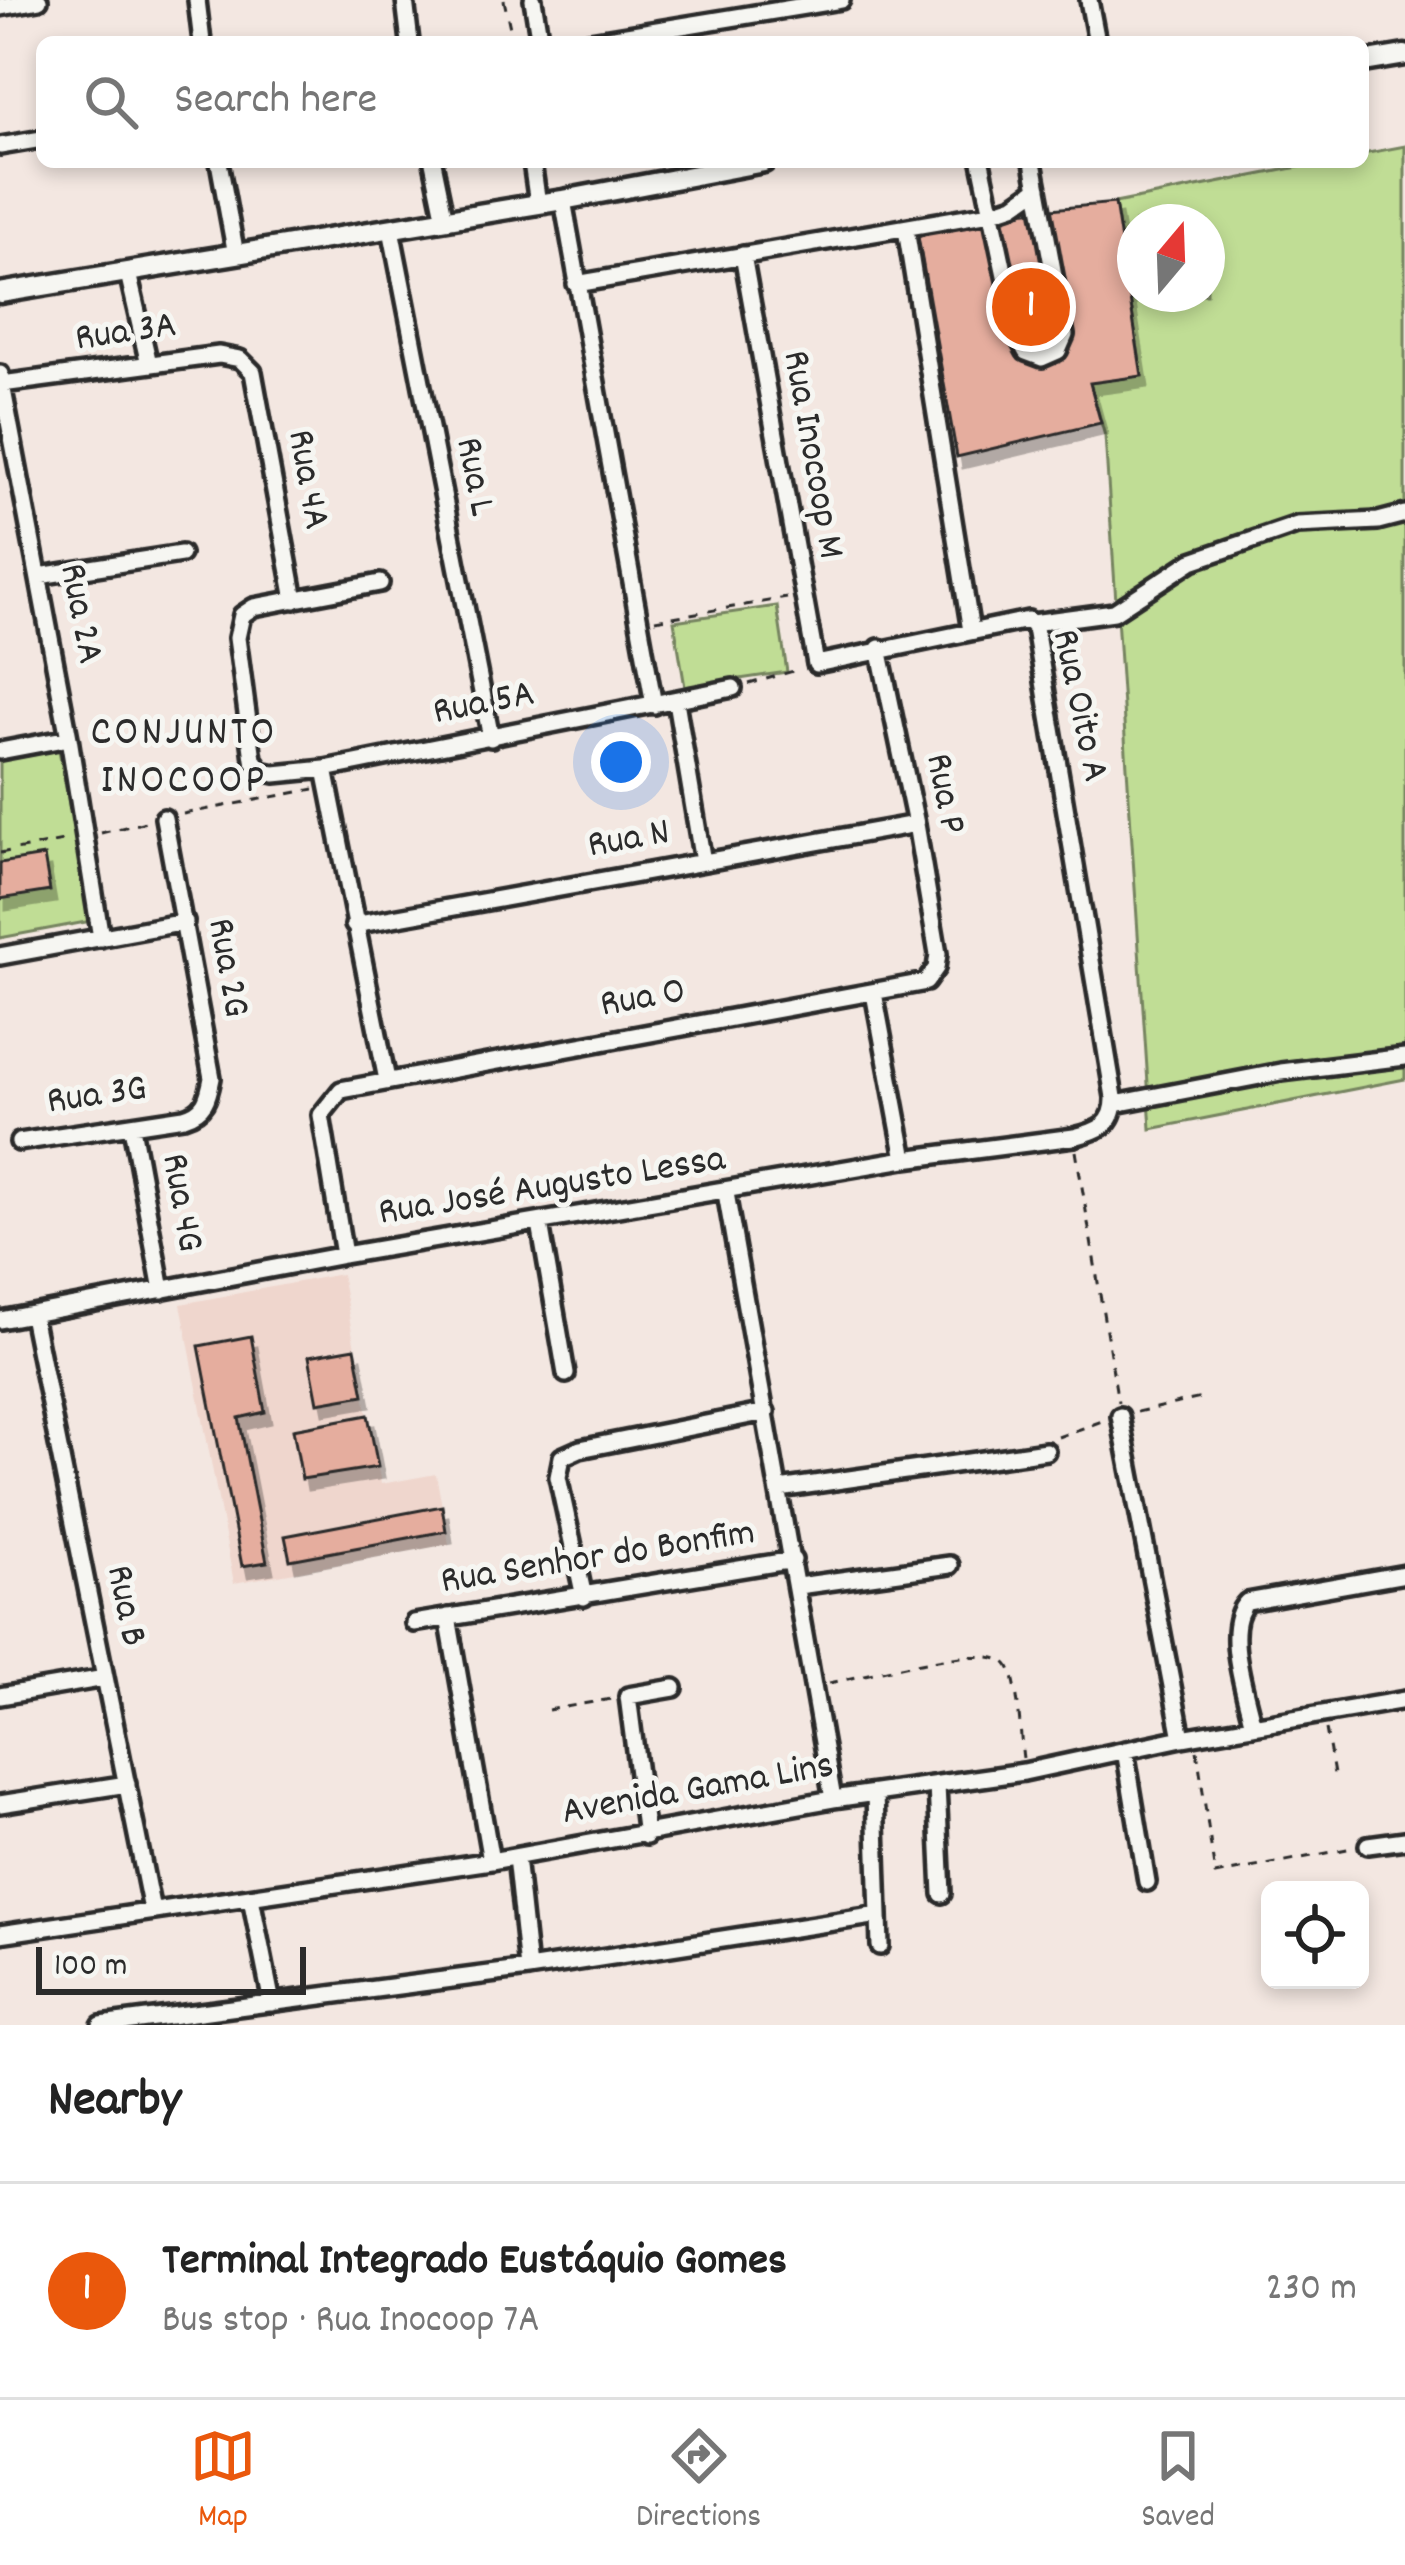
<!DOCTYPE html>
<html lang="en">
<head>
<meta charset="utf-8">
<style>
  body { margin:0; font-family:Dekko,sans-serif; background:#f6f6f6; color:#222 }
  .controls { position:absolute; right:36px; bottom:36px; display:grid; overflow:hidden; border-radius:18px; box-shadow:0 6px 18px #0003 }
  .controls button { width:108px; height:108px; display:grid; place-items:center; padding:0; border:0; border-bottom:3px solid #e0e0e0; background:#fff; color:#222; font:60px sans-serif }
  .compass { position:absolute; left:1117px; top:204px; width:108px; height:108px; border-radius:50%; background:#fff; box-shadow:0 6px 18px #0003; rotate:19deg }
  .scale { position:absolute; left:36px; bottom:30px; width:270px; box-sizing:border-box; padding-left:12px; border:6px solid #2b2b2b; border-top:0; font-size:33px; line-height:42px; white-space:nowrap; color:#2b2b2b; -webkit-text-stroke:9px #f6f6f2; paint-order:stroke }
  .you { position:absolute; left:621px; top:762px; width:42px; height:42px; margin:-30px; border:9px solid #fff; border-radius:50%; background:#1a73e8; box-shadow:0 0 0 18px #1a73e833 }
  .badge { display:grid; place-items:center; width:78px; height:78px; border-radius:50%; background:#ea580c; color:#fff; font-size:39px; font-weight:700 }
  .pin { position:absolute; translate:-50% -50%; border:6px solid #fff; box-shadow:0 3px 12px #0006 }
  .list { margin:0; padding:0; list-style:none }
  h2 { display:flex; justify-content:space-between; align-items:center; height:156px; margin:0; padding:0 48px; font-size:51px }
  h2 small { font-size:39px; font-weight:400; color:#767676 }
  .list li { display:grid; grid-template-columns:78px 1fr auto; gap:36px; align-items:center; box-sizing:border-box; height:216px; padding:0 48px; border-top:3px solid #e0e0e0 }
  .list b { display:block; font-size:45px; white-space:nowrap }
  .list p { margin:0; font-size:39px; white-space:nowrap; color:#767676 }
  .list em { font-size:39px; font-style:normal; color:#767676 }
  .icon { flex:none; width:66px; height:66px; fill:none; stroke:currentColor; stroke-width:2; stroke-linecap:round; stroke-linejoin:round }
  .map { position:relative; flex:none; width:1405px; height:2025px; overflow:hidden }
  .search { position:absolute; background:#fff; box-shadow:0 6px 18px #0003; left:36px; right:36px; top:36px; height:132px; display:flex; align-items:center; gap:30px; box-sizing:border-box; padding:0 42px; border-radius:18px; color:#767676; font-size:45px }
  .sheet { height:372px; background:#fff }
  nav { display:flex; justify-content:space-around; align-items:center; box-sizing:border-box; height:168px; border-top:3px solid #e0e0e0; background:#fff; font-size:33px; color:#767676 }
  nav a { display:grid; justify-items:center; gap:6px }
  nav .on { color:#ea580c }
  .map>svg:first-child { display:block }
  .built { fill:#efd6cd }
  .green { fill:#c0dd95; stroke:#768460; stroke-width:3; fill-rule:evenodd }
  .building { fill:#e5ad9e; stroke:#2b2b2b; stroke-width:3; filter:url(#shadow) }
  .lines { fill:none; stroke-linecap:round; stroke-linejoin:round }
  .minor-casing { stroke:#2b2b2b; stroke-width:24 }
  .tertiary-casing { stroke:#2b2b2b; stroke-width:27 }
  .path { stroke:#2b2b2b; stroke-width:3; stroke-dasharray:9 9; stroke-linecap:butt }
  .minor { stroke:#f6f6f2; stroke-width:15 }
  .tertiary { stroke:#f6f6f2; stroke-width:18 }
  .labels { text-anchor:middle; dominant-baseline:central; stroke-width:10; stroke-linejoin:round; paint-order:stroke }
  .street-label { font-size:39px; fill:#2b2b2b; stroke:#f6f6f2 }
  .neighbourhood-label { font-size:42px; letter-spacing:3px; fill:#2b2b2b; stroke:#f6f6f2 }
</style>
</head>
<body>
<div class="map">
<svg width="1405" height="2025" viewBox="0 0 1405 2025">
  <defs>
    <filter id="shadow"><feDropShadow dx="6" dy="11" stdDeviation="0" flood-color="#0004"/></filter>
  </defs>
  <rect width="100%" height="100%" fill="#f3e7e1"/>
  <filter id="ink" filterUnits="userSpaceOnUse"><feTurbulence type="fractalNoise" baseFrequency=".00833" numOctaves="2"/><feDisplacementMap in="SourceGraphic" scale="24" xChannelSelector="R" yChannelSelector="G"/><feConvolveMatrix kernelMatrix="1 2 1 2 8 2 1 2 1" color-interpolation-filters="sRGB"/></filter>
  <g filter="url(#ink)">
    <path class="built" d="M341 1274 381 1484 436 1474 449 1544 234 1583 181 1304Z"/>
    <path class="green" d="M1405 146V1079L1151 1129 1105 436 1090 383 1142 375 1115 203 1324 162H1363V154ZM1135 222H1207V294H1135Z
      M777 606 787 672 685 687 674 621Z
      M59 750 91 921 0 938V761Z"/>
    <path class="building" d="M1115 203 1142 376 1090 383 1101 423 957 457 918 237 973 216Z
      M44 856 50 891 0 899V863Z
      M251 1336 265 1412 239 1418 267 1562 242 1566 199 1346Z
      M355 1348 364 1395 318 1403 309 1356Z
      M368 1415 378 1467 302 1479 293 1429Z
      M442 1506 446 1531 290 1560 285 1536Z"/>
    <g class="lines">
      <g class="minor-casing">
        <path id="minor" d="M197 0 202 42
          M405 0 410 42
          M533 0 540 42
          M1089 0 1097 42
          M0 7 39 0
          M584 42 841 0
          M0 146 42 139
          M219 162 236 255
          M433 162 445 220
          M532 162 538 204
          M981 162 1018 337 1026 352 1042 358 1058 351 1065 335 1033 162
          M563 200 654 705
          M391 229 491 738
          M906 229 971 631
          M128 273 149 364
          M576 284 990 213 1014 205 1038 188
          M0 374 69 738 101 938
          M2 384 219 355 240 359 253 372 295 600
          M39 576 181 554
          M380 583 254 607 242 615 237 638 253 759 261 771 275 774 325 769 733 688
          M1032 623 1114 612 1192 561 1297 525 1378 521 1405 514
          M676 701 703 862
          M0 751 69 738
          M325 769 387 1080
          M354 925 916 824
          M0 956 185 922
          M874 993 905 1159
          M1115 1104 1281 1072 1405 1057
          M132 1127 162 1290
          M19 1142 184 1117C205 1111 208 1099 212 1078L164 818
          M726 1193 833 1799
          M540 1224 566 1374
          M344 1255 321 1115 341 1090 926 982 936 968 938 954 916 824 879 648
          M32 1315 152 1910
          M0 1320 344 1255 905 1159 1074 1137C1098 1131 1115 1125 1114 1097L1035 628 1028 620 816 664 743 255
          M1120 1416 1182 1738
          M779 1489 1046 1451
          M798 1586 950 1565
          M584 1597 558 1477 562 1457 580 1449 766 1412
          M448 1617 491 1861
          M414 1623 793 1560
          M0 1696 105 1678
          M1253 1726C1246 1693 1222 1627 1247 1602L1405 1574
          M1125 1750 1147 1882
          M937 1785 942 1894
          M875 1794 880 1946
          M0 1804 127 1784
          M646 1836 628 1696 674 1688
          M1368 1845 1405 1840
          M516 1857 528 1969
          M251 1898 272 2003
          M0 1934 491 1861 833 1799 1024 1772 1182 1738 1405 1700
          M101 2025 528 1969 879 1915"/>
      </g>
      <g class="tertiary-casing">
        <path id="tertiary" d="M1363 62 1405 55
          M0 293 563 200 764 162"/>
      </g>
      <path class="path" d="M504 0 513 42
        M655 620 787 598
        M749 684 797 670
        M183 814 314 789
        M101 833 150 821
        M0 853 68 840
        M1076 1151 1118 1402
        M1137 1412 1206 1397
        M1058 1437 1105 1420
        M829 1683C863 1677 984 1641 1007 1664 1019 1677 1020 1738 1023 1758
        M548 1710 611 1699
        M1326 1729 1335 1780
        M1197 1750 1215 1875 1352 1848"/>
      <use href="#minor" class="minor"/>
      <use href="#tertiary" class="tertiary"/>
    </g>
  </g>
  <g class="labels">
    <g class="street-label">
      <text transform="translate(126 334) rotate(-8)">Rua 3A</text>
      <text transform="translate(811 455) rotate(80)">Rua Inocoop M</text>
      <text transform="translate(473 477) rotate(79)">Rua L</text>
      <text transform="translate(306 480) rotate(80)">Rua 4A</text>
      <text transform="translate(79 614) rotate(79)">Rua 2A</text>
      <text transform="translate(484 705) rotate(-11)">Rua 5A</text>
      <text transform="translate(1078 706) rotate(78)">Rua Oito A</text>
      <text transform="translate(943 794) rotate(79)">Rua P</text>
      <text transform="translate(629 841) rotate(-10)">Rua N</text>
      <text transform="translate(226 968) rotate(80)">Rua 2G</text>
      <text transform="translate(643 1000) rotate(-10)">Rua O</text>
      <text transform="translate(97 1097) rotate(-8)">Rua 3G</text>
      <text transform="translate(552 1188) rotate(-9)">Rua José Augusto Lessa</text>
      <text transform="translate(180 1203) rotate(80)">Rua 4G</text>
      <text transform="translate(598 1559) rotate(-9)">Rua Senhor do Bonfim</text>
      <text transform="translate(124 1606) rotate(79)">Rua B</text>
      <text transform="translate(698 1791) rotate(-10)">Avenida Gama Lins</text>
    </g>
    <g class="neighbourhood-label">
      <text x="184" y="735">CONJUNTO<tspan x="184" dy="48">INOCOOP</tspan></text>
    </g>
  </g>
</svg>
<div class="controls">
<button><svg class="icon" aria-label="locate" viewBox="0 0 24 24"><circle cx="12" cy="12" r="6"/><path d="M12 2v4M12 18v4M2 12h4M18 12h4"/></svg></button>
</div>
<svg class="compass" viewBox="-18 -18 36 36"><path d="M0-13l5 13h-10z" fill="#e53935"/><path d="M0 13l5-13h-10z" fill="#767676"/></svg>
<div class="scale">100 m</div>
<div class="you"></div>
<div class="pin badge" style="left:1031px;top:307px">1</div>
<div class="search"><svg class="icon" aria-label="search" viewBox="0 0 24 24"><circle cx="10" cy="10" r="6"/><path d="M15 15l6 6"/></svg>Search here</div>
</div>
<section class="sheet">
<h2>Nearby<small></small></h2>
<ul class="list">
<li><span class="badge">1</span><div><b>Terminal Integrado Eustáquio Gomes</b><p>Bus stop · Rua Inocoop 7A</p></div><em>230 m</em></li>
</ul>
</section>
<nav>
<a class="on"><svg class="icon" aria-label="map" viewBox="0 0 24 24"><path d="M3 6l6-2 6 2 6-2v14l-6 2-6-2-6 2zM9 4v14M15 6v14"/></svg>Map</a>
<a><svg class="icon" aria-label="directions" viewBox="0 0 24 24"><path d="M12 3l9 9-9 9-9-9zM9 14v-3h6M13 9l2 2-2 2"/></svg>Directions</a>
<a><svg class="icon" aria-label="saved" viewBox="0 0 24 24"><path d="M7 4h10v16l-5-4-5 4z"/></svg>Saved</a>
</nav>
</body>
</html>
